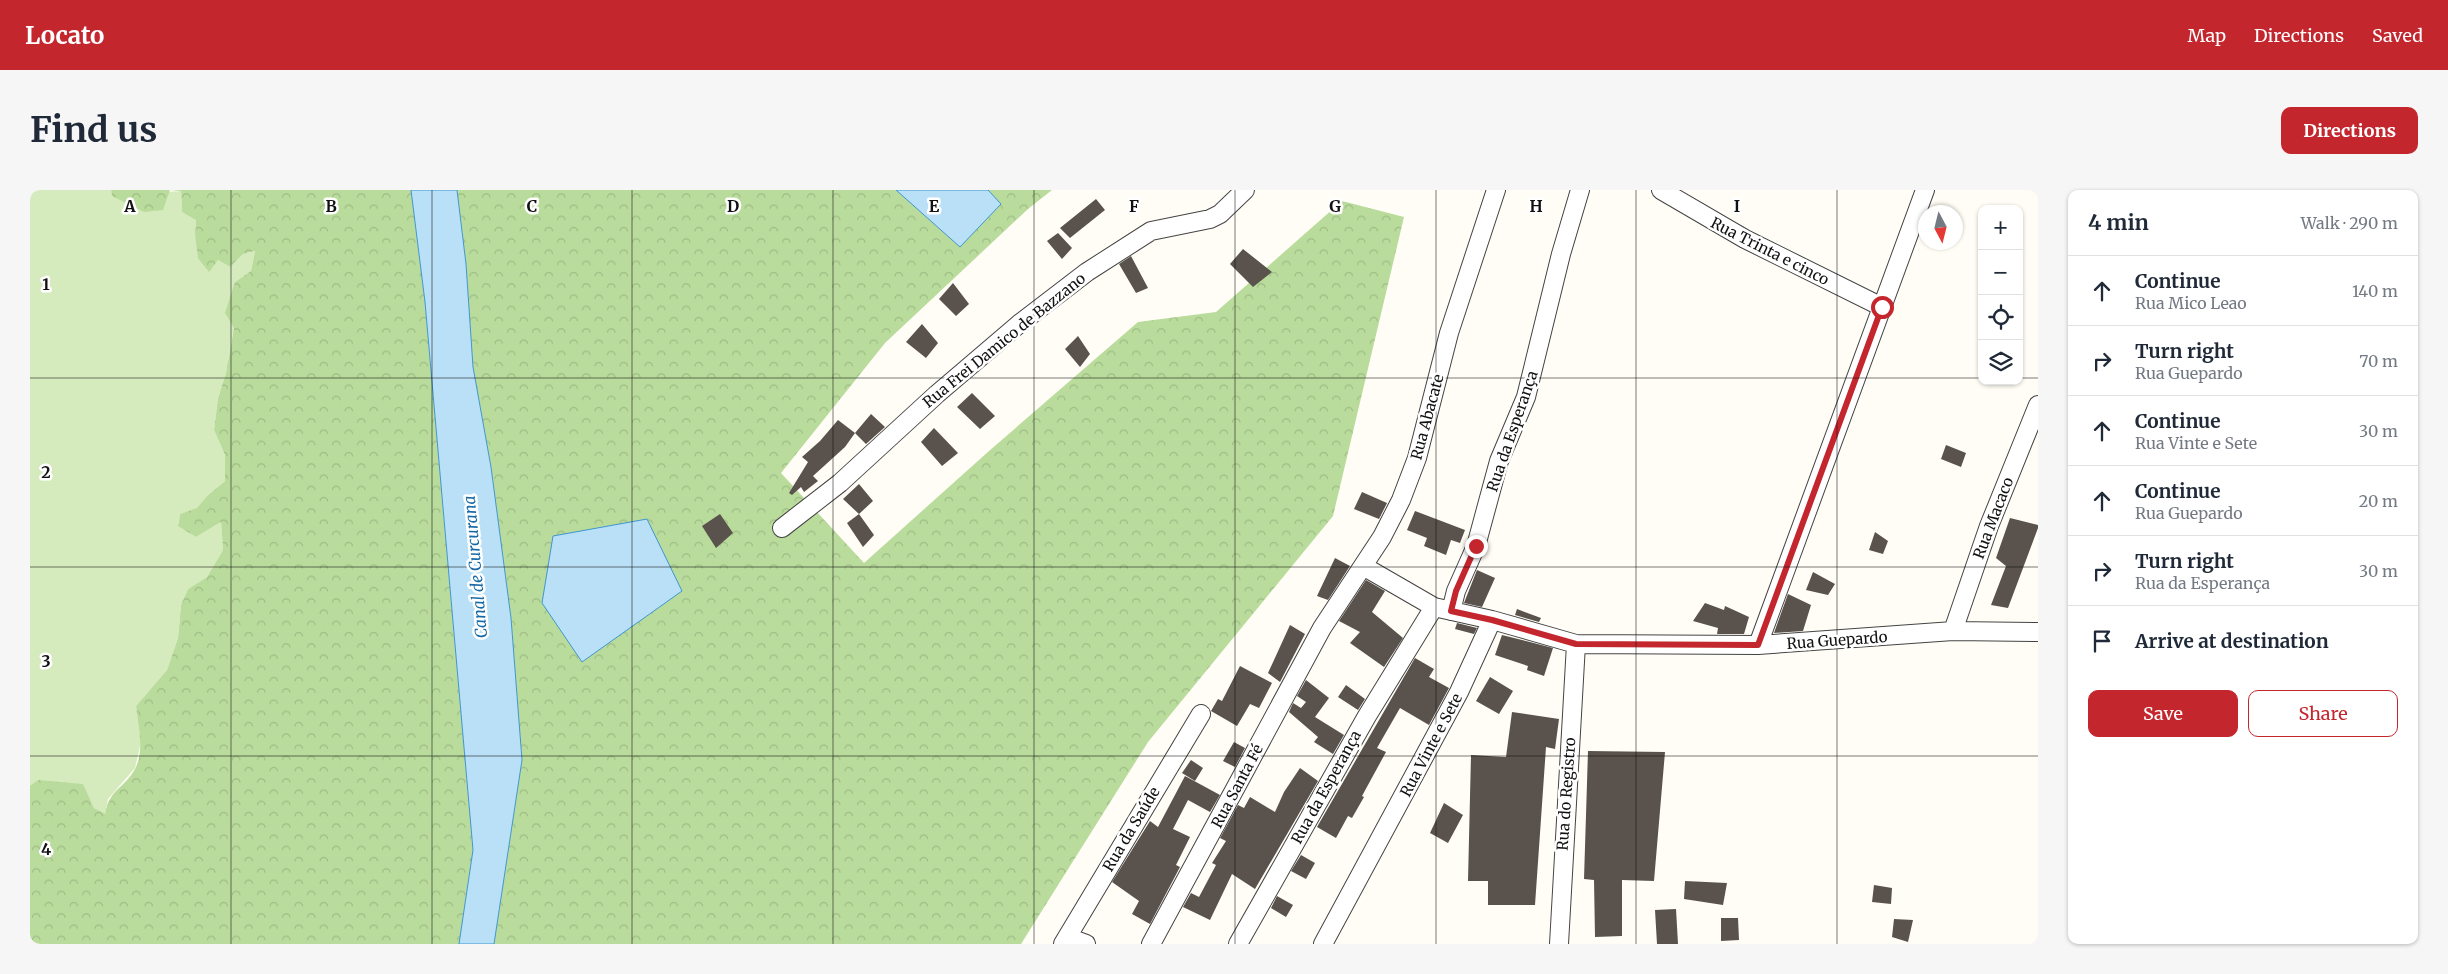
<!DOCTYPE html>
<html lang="en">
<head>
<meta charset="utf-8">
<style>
  body { margin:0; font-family:Merriweather,serif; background:#f6f6f7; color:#1f2937 }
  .controls { position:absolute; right:15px; top:15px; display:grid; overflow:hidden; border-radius:10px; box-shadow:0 1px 4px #0004 }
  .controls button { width:45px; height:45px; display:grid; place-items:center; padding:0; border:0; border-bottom:1px solid #e0e1e3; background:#fff; color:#1f2937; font:25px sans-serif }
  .compass { position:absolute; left:1888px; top:15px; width:45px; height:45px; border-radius:50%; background:#fff; box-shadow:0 1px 4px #0004; rotate:173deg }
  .stop { position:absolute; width:15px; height:15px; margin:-11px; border:4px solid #c4262e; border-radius:50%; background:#fff }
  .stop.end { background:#c4262e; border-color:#fff; box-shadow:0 1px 5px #0008 }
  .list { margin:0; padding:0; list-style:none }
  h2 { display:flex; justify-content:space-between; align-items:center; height:65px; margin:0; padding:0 20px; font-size:21px }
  h2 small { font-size:16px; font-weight:400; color:#747a83 }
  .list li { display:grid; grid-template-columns:32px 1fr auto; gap:15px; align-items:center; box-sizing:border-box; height:70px; padding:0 20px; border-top:1px solid #e0e1e3 }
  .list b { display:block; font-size:19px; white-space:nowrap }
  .list p { margin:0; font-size:16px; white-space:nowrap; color:#747a83 }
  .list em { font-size:16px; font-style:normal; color:#747a83 }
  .actions { display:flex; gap:10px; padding:15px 20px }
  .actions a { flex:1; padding:11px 0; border:1px solid #c4262e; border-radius:10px; text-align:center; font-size:18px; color:#c4262e }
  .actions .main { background:#c4262e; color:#fff }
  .icon { flex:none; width:28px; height:28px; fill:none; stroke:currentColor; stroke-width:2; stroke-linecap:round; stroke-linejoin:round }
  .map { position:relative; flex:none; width:2008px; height:754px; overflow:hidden; border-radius:10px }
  header { display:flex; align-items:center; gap:30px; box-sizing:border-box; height:70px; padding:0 25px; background:#c4262e; color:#fff }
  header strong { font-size:24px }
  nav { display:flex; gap:28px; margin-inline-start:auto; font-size:18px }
  .intro { display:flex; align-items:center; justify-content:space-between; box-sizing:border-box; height:120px; padding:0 30px }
  h1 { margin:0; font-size:35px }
  .button { padding:12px 22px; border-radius:10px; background:#c4262e; color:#fff; font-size:18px; font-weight:700 }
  main { display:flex; gap:30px; padding:0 30px }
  aside { flex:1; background:#fff; border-radius:10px; box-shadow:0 1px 4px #0004 }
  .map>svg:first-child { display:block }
  .grass { fill:#d5ebbd }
  .forest { fill:url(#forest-crowns) }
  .water { fill:#b9e0f7; stroke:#3f96cf }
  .building { fill:#5a524d }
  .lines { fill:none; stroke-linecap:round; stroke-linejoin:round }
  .minor-casing { stroke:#444; stroke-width:20 }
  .minor { stroke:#fff; stroke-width:18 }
  .route { stroke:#c4262e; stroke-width:6 }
  .grid { fill:none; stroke:#111; stroke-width:1; stroke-opacity:0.55 }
  .labels { text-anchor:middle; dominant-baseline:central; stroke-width:5; stroke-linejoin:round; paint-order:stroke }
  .street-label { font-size:15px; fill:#111; stroke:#fff }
  .water-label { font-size:16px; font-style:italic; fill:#1768a6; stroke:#fff }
  .grid-label { font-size:16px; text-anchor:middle; font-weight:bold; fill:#111; stroke:#fff; stroke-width:5; stroke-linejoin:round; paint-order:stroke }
</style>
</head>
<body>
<header>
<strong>Locato</strong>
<nav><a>Map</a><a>Directions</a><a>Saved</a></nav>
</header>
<div class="intro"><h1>Find us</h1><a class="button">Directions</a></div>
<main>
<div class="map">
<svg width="2008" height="754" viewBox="0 0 2008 754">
  <defs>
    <pattern id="forest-crowns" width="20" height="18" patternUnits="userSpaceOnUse" patternTransform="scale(1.25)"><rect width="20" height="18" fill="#b9dc9c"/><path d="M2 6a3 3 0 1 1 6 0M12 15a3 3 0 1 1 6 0" fill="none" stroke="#9ebc85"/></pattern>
  </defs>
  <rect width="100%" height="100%" fill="#fffdf5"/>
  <path class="grass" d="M0 0H81L82 6 151 1 152 22 166 29 165 44 178 81 188 70 200 77 213 64 225 61 221 81 205 92 204 137 196 183 188 208 184 240 195 265V291L178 305 167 319 150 324 148 335 166 347 191 332 193 360 177 387 158 399 151 415 148 448 137 480 106 516 111 552 105 578 78 609 75 625 64 618 52 594 0 596Z"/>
  <path class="forest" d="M81 0H381L395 112 443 660 429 754H0V596L8 590 53 594 64 618 75 624C80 598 94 599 105 579 115 560 108 536 106 516L137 480 148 448 151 415 158 399 177 387 193 360 191 332 166 347 148 336 150 324 167 318 178 305 195 291V265L184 240 188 208 196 183 204 138 195 123 205 92 221 81 225 61 213 64 200 77 188 70 179 82 168 68 165 44 166 30 152 22 151 1 140 0 133 20 114 22 82 6Z
    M427 0H1022L998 19 855 153 751 283 834 373 959 261 1108 132 1186 122 1312 11 1374 27 1303 326 1118 552 991 754H464L492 570 481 428 461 277 443 177 436 74Z"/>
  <path class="water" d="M381 0H427L436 74 443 177 461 277 481 428 492 570 464 754H429L443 660 395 112Z
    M866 0H958L971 14 930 57Z
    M617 329 652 401 552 472 512 413 523 346Z"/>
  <path class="building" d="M1066 9 1075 20 1040 48 1030 38Z
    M1028 43 1042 58 1032 69 1017 51Z
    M1213 59 1242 82 1223 97 1200 74Z
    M1101 66 1118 98 1106 103 1089 74Z
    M923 93 939 114 926 126 909 109Z
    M892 134 908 153 896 168 876 152Z
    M1048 146 1060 164 1050 177 1035 159Z
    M942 203 965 226 950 239 927 217Z
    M841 224 855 237 836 254 825 243Z
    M808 230 825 243 815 257 783 286 788 291 774 302 771 297 762 305 759 303 778 272 772 267 790 251Z
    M904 238 928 263 912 276 891 252Z
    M1916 255 1936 263 1931 277 1911 269Z
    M829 294 843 311 829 324 813 309Z
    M1332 302 1357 313 1349 329 1324 319Z
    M1385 321 1435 340 1430 353 1421 350 1416 365 1394 356 1397 348 1377 340Z
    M690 324 703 343 686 358 672 336Z
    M829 324 844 345 833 357 817 333Z
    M1980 328 2008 335V338L1978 418 1961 415 1976 376 1966 368Z
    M1845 342 1858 351 1853 364 1839 360Z
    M1305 368 1320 376 1298 410 1287 406Z
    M1447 380 1465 388 1452 417 1434 413Z
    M1783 382 1805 394 1798 405 1776 400Z
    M1336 390 1355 401 1342 422 1373 448 1354 477 1320 453 1330 442 1309 431Z
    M1758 404 1781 415 1773 441 1744 443Z
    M1675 413 1694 420 1695 416 1719 427 1714 444H1687L1688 438 1663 431Z
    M1487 419 1511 428 1509 432 1485 425Z
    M1427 433 1447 438 1444 444 1425 439Z
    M1260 435 1275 444 1250 492 1238 483Z
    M1472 445 1523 458 1514 486 1497 480 1498 476 1465 465Z
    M1385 468 1404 479 1399 487 1419 498 1399 535 1370 518 1347 558 1356 562 1332 606 1334 607 1322 628 1318 626 1306 648 1287 637Z
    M1210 476 1242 493 1229 518 1220 514 1207 536 1181 521 1188 509 1192 511Z
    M1460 487 1483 501 1469 524 1446 511Z
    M1276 490 1299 508 1285 527 1314 545 1303 564 1284 552 1288 547 1259 522 1263 513 1271 518 1276 512 1267 506Z
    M1316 495 1335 509 1328 520 1308 507Z
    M1482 522 1529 529 1525 559 1516 557 1505 715H1458V691H1438L1441 565 1476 567Z
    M1204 552 1215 558 1205 577 1193 571Z
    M1558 561 1635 562 1624 691 1592 690V746L1565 747 1564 690 1554 689Z
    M1161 570 1173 578 1165 591 1152 583Z
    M1270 578 1288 591 1225 699 1202 684 1180 730 1153 717 1161 703 1169 707 1186 675 1182 673 1196 651 1190 648 1208 615 1214 618 1220 607 1245 622 1254 602Z
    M1155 586 1190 605 1180 622 1158 610 1143 639 1160 647 1146 675 1150 677 1120 734 1102 724 1109 711 1082 692 1120 631 1128 637Z
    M1414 613 1433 625 1418 653 1400 643Z
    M1271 665 1285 673 1276 689 1261 681Z
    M1655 691 1697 693 1693 715 1654 709Z
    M1844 695 1862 698 1861 714 1842 712Z
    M1247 706 1263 715 1256 727 1241 718Z
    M1646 719 1648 754H1627L1625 720Z
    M1691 728H1708L1709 750 1691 751Z
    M1864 729 1883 730 1878 752 1862 747Z"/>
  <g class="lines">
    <g class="minor-casing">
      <path id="minor" d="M1631 0 1715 49 1852 117
        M752 338 810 293 907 204 989 134 1057 82 1121 41 1180 29 1190 24 1215 0
        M1333 376 1404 417 1462 430 1546 454 1728 455 1923 441 2008 442
        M1421 421 1426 401 1446 356 1469 271 1496 207 1531 64 1550 0
        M1923 441 1959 336 2008 215
        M1728 455 1895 0
        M1037 747 1056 754
        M1033 754 1171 524
        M1121 754 1292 438 1352 347 1371 310 1387 268 1419 143 1466 0
        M1208 754 1337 526 1404 417
        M1293 754 1429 502 1462 430
        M1529 754 1546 454"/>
    </g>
    <use href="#minor" class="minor"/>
  </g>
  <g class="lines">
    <path class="route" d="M1446 356 1426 401 1421 421 1462 430 1546 454 1728 455 1852 117"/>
  </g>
  <path class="grid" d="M201 0V754M402 0V754M602 0V754M803 0V754M1004 0V754M1205 0V754M1406 0V754M1606 0V754M1807 0V754M0 188H1952M1989 188H2008M0 377H2008M0 566H2008"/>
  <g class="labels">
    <g class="street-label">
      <text transform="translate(1740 61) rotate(27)">Rua Trinta e cinco</text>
      <text transform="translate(974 150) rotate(-39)">Rua Frei Damico de Bazzano</text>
      <text transform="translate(1397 227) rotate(-75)">Rua Abacate</text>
      <text transform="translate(1482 241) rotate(-71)">Rua da Esperança</text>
      <text transform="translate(1963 328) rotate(-69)">Rua Macaco</text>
      <text transform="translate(1807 450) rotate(-4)">Rua Guepardo</text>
      <text transform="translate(1401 555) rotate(-62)">Rua Vinte e Sete</text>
      <text transform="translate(1207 596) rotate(-62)">Rua Santa Fé</text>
      <text transform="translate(1296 597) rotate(-61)">Rua da Esperança</text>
      <text transform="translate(1536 604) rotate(-86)">Rua do Registro</text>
      <text transform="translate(1101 639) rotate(-59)">Rua da Saúde</text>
    </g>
    <g class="water-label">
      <text transform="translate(445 377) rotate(-95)">Canal de Curcurana</text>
    </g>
  </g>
  <g class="grid-label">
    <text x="100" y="22">A</text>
    <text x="301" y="22">B</text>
    <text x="502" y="22">C</text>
    <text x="703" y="22">D</text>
    <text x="904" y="22">E</text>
    <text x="1104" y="22">F</text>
    <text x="1305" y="22">G</text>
    <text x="1506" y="22">H</text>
    <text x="1707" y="22">I</text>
    <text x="16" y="100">1</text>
    <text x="16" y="288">2</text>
    <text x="16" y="477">3</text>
    <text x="16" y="665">4</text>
  </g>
</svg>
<div class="controls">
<button>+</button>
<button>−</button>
<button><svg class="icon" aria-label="locate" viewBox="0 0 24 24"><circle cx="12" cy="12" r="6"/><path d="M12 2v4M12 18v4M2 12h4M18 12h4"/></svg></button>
<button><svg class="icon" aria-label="layers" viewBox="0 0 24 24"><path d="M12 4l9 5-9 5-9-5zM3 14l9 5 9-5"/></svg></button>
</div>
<svg class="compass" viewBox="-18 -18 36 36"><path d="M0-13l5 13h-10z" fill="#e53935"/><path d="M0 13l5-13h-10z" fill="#747a83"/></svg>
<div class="stop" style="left:1852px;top:117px"></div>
<div class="stop end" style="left:1446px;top:356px"></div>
</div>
<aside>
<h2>4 min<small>Walk · 290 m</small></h2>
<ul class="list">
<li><svg class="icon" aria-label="ahead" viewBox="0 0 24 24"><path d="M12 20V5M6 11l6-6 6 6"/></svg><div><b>Continue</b><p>Rua Mico Leao</p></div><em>140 m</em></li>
<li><svg class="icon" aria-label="right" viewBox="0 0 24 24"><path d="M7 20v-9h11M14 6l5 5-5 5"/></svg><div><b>Turn right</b><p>Rua Guepardo</p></div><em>70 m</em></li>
<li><svg class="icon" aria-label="ahead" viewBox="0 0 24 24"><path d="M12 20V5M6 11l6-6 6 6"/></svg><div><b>Continue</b><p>Rua Vinte e Sete</p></div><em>30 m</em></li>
<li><svg class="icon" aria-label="ahead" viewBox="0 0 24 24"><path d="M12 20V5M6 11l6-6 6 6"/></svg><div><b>Continue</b><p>Rua Guepardo</p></div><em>20 m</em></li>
<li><svg class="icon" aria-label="right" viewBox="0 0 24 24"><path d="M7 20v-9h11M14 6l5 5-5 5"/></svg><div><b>Turn right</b><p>Rua da Esperança</p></div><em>30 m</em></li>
<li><svg class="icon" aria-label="arrive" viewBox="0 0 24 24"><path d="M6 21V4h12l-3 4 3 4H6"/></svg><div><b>Arrive at destination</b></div></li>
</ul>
<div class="actions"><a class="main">Save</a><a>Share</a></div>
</aside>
</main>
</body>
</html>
